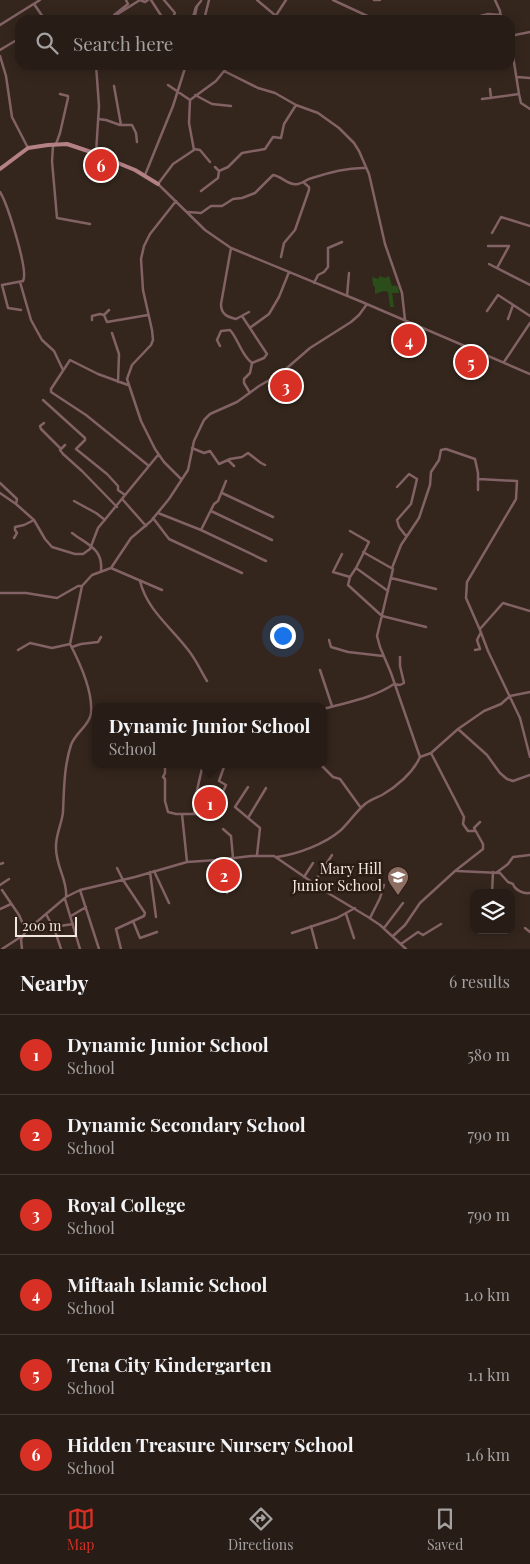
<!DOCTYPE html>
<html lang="en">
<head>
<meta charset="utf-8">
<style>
  body { margin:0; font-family:"Playfair Display",serif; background:#332923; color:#f1f3f6 }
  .controls { position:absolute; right:15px; bottom:15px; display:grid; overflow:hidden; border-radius:10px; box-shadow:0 2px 12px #0003 }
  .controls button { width:45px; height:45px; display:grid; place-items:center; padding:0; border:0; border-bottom:1px solid #433a35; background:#271c16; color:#f1f3f6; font:25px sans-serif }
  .scale { position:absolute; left:15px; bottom:12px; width:62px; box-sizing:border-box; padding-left:5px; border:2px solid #f1e7e1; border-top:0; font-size:14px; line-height:18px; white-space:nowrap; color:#f1e7e1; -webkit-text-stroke:4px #2a1c13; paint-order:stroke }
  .you { position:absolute; left:282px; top:635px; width:18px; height:18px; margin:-12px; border:4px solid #fff; border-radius:50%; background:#1a73e8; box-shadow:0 0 0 8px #1a73e833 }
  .badge { display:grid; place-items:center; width:32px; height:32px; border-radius:50%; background:#d93025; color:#fff; font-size:16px; font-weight:700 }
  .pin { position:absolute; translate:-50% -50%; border:2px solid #fff; box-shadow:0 1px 5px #0006 }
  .popup { position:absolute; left:92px; top:703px; width:235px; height:65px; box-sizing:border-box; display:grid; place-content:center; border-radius:10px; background:#271c16; filter:drop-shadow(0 1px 4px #0005); font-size:16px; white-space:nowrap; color:#a4a1a1 }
  .popup b { font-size:19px; color:#f1f3f6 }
  .popup::after { content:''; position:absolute; left:50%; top:100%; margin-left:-10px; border:10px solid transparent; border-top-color:#271c16 }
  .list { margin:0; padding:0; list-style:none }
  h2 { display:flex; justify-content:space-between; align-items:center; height:65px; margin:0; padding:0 20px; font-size:21px }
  h2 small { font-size:16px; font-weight:400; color:#a4a1a1 }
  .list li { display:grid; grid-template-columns:32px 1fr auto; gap:15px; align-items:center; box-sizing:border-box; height:80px; padding:0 20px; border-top:1px solid #433a35 }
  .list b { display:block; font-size:19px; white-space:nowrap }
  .list p { margin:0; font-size:16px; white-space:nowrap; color:#a4a1a1 }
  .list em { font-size:16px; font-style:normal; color:#a4a1a1 }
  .icon { flex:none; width:28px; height:28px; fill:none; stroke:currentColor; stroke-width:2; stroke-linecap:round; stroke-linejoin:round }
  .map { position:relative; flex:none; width:530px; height:949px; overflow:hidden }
  .search { position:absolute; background:#271c16; box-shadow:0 2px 12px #0003; left:15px; right:15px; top:15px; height:55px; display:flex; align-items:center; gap:12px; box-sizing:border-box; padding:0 18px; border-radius:15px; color:#a4a1a1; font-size:19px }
  .sheet { height:545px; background:#271c16 }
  nav { display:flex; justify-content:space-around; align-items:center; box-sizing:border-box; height:70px; border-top:1px solid #433a35; background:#271c16; font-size:14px; color:#a4a1a1 }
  nav a { display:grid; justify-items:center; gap:2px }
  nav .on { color:#d93025 }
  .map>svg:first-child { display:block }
  .green { fill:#2a4d1a }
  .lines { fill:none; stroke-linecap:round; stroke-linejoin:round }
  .street { stroke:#826265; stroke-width:2.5 }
  .secondary { stroke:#b48286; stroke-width:4 }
  .labels { text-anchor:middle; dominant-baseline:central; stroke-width:5; stroke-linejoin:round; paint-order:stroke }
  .poi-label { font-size:15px; fill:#f1e7e1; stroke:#2a1c13; text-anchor:end }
</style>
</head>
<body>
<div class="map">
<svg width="530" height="949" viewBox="0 0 530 949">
  <rect width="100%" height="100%" fill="#34261d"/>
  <path class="green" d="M380 276 385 278 389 276 392 286 397 285 395 286 398 287 399 293H392L394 307H390L388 292 384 291 375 294V287L373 285 372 277 378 279Z"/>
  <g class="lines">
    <path class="street" d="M151 0 164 20
      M164 0 175 13 173 17 167 20
      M257 0 276 16
      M333 0 376 20
      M374 0H380
      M495 0 500 11 501 20
      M34 4 45 20
      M113 17 140 0 145 2 148 0
      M469 19 488 14 501 15
      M114 20V15L128 4 126 0
      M192 20 196 7
      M194 20 197 6 201 1
      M204 20 209 0
      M273 20 286 0
      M0 25 40 0
      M510 36 530 32
      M0 50 20 38
      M510 51 513 56 519 94
      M0 56 6 76 12 117 28 148
      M229 65 216 81 190 100 189 123 194 150 173 164 158 184 205 230 231 248 362 302 530 374
      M224 71 258 88 275 93 296 105 318 113 339 128 354 143 359 151 369 174 385 244 402 293 405 320
      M517 77 530 78
      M168 85 190 100
      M114 86 121 125
      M490 89 491 98
      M195 95 212 104 231 106
      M482 99 519 94 521 103 530 109
      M98 119 106 120 120 125H132L136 133 137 142
      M56 144 60 133 68 98V96L60 94
      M53 146 52 161 57 218 90 224
      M194 149 200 150 210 162
      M96 153 99 106 96 65
      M215 167 219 171
      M219 171 228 167 242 153 265 149 273 137 281 138 284 124 296 105
      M145 175 173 106 186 65
      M201 191 218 178 219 171
      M0 192C7 203 29 271 23 281L2 285 8 308 21 310
      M176 201 150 234 144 246 141 259 143 290 152 330 153 340 151 345 132 365 127 379 141 421 155 449 164 462 181 479
      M188 212 201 213 211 206H222L233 199 242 198 255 193 273 175C282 176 288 186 298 184 303 183 307 179 312 178 330 172 348 167 366 168
      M492 233 501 217 530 226
      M488 246H509L497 268
      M231 248 221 304C221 314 227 317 236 319L249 312
      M281 257 284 243 295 230 309 190V187L303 182
      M489 264 530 285
      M20 282 31 320 37 331 42 340 54 351 63 370
      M314 283 318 275 324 272 328 267V248L342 242
      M347 296 349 273
      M109 310 104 315 107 322 148 315
      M487 311 498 295 530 316
      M242 316 267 354 264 358 252 363 250 373 244 379V383L250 393
      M508 319 513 305
      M92 320V316L100 314 104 315
      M251 327 269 314 279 297 289 272
      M112 333 119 354 118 382
      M220 346 217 340 221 331 230 330C239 340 241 355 252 363
      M504 362 530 323
      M128 385 98 374 70 360 51 389V392L86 415 149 466
      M43 400 85 438V440L76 449 107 474 118 486V490L125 495
      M44 423 40 426 41 429 61 449
      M65 445 60 450 63 454 82 471 117 507
      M192 448 204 453 210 451 219 464 230 459 242 457 248 453 261 463 265 465
      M228 460 234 466
      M479 479 517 481 516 499 467 582 466 598 480 630 488 651 520 718 530 757
      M0 483 17 499 16 504 34 520 45 539 52 547 75 554H83L90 549 98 528 158 455
      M397 487 409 474 417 479 411 504 397 520 399 527 406 536
      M0 493 16 504
      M222 493 273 517
      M123 500 146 526
      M74 501 96 513 105 520
      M211 511 272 540
      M158 513 201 530 266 561
      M153 518 169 539 242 573
      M201 530 214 504 218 501 226 481
      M350 531 369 542 356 568 388 591
      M72 533C88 545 103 549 101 570
      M14 538 17 533 15 530V527L24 525 34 520
      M363 552 393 569 377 636 380 647 391 673 420 757
      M342 554 333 572 350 577
      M111 568 162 590
      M356 568 350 577 348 585 382 616 426 627
      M392 568 401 545 419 518 430 485 431 472 439 460 441 450 446 449 475 459 478 473V490
      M391 578 436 589
      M140 581C147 610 171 627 189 651 196 660 201 671 207 681
      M0 593H26L57 598 78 586H82
      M480 629 503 603 530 611
      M329 640 331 647 348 652 383 656
      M72 647 81 644 98 642 101 637
      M18 650 30 643 52 648 70 644
      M475 650 480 649 477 640 481 632
      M320 670 332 706
      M266 705 280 707
      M324 709C348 702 373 698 394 684L400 685 404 683 400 666V657
      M458 729 487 755 500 773 507 779 513 781 530 775
      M431 753 464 817 463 824 468 831H475
      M165 764V773L163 777 165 779V801L168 812 176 814H213L226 785 219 781 225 764
      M320 764 333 777 340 779 361 808
      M248 787 235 807 260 828 257 855
      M182 814 187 862
      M194 814 195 799 203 764
      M248 818 266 788
      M223 829 231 836 233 858
      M277 857C298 854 325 844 341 830 349 822 356 812 365 804 370 800 376 798 382 795 396 787 413 773 420 757L431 753 458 729 484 711 501 704 510 696 530 692
      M0 864 3 863
      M117 868 123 880 145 913 144 916 116 929 121 949
      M154 871 169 903
      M457 871 500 873 508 882 513 884C515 890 523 894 530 893
      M150 872 156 917
      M496 873 508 864 513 857 530 855
      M304 877 313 863
      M314 883 332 855
      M0 885 9 879
      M2 890 19 915 26 931
      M80 890 99 949
      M227 893 224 886 233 867 231 858
      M492 893 493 872
      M66 897C68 880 55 866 56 846 56 834 62 823 63 812 64 790 64 766 71 745 75 733 90 725 91 713 93 691 80 663 70 644L82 586 92 575 111 568 131 538 151 521 169 499 188 470 194 441 204 420 210 414 237 402 259 386 280 374 310 348 351 322 359 315 367 304
      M65 899 80 949
      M0 909 11 904
      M46 914 55 931 61 949
      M346 914 354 938
      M71 916 86 907
      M370 918 380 898 384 885
      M133 921 140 938 157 932
      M60 926 73 924
      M311 926 317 949
      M384 928 403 903
      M525 928 530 932
      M292 933 337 918 355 908
      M393 936 405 925 420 903 455 871 483 849V844L474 828 480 822
      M401 944 418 932 423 935 441 924
      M2 949 22 936
      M22 949 21 939 26 931 66 897 80 890 135 877 187 862 217 860 251 856H274L328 893 368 917 380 925 406 949"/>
    <path class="secondary" d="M0 169 28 148 48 145 67 144 91 152 135 170 158 184"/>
  </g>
  <defs>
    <g id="school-pin" transform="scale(1.125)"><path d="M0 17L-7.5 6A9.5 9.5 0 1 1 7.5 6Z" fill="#8d6e63" stroke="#2a1c13"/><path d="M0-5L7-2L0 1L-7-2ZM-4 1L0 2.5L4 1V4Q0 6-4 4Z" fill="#fff"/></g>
  </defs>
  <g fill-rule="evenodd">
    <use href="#school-pin" x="398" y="877"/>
  </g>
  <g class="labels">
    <g class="poi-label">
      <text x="382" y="868">Mary Hill<tspan x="382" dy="17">Junior School</tspan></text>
    </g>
  </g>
</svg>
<div class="controls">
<button><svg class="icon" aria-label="layers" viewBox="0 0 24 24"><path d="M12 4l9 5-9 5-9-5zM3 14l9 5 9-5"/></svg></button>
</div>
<div class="scale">200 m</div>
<div class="you"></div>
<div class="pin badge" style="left:210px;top:803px">1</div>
<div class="popup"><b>Dynamic Junior School</b>School</div>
<div class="pin badge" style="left:224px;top:875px">2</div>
<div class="pin badge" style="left:286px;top:386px">3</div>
<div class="pin badge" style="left:409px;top:340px">4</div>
<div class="pin badge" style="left:471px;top:362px">5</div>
<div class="pin badge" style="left:101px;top:165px">6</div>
<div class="search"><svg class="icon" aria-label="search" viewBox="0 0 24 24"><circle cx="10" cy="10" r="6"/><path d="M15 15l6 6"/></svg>Search here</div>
</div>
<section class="sheet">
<h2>Nearby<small>6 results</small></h2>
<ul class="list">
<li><span class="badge">1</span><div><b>Dynamic Junior School</b><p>School</p></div><em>580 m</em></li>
<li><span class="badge">2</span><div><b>Dynamic Secondary School</b><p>School</p></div><em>790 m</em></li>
<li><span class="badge">3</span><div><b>Royal College</b><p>School</p></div><em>790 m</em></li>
<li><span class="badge">4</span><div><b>Miftaah Islamic School</b><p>School</p></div><em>1.0 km</em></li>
<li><span class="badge">5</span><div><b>Tena City Kindergarten</b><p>School</p></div><em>1.1 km</em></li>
<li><span class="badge">6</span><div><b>Hidden Treasure Nursery School</b><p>School</p></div><em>1.6 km</em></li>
</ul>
</section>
<nav>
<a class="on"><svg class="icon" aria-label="map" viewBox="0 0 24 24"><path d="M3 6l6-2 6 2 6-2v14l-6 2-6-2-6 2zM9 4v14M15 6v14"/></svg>Map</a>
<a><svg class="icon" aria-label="directions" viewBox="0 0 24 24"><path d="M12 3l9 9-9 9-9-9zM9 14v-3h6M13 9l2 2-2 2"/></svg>Directions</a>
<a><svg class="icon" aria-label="saved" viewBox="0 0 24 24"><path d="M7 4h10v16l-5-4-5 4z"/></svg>Saved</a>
</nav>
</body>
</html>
